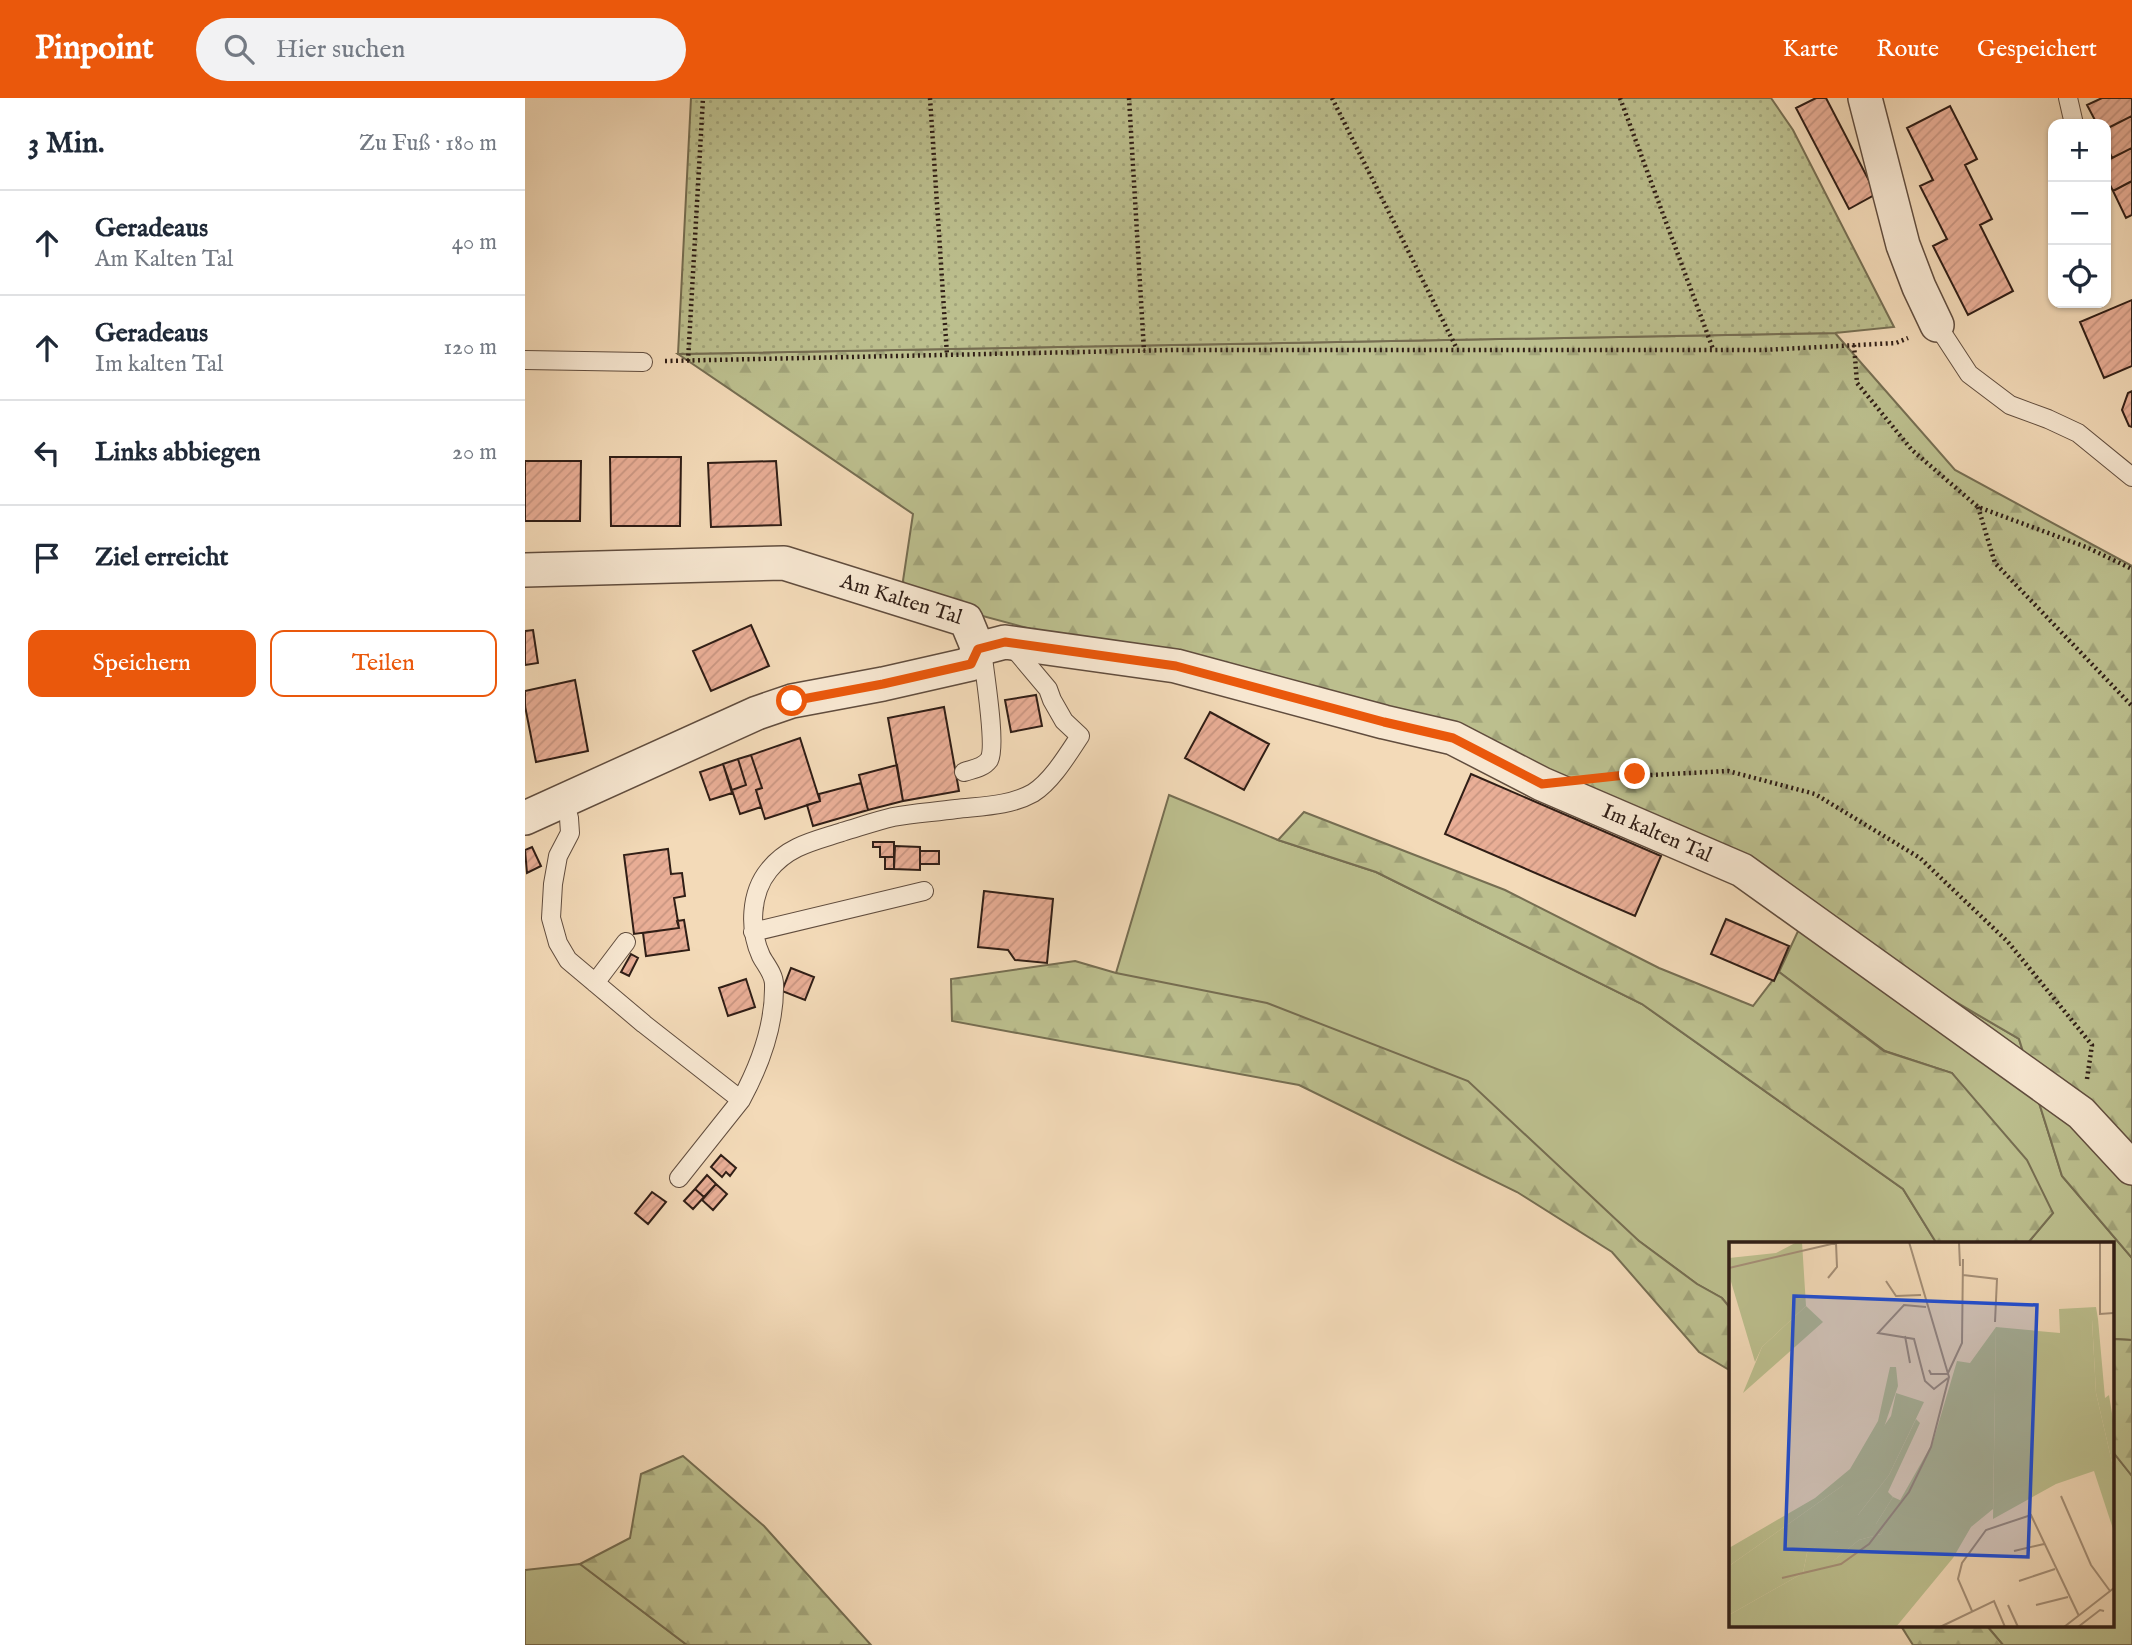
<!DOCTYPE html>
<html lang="de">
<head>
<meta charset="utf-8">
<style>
  body { margin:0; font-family:"IM FELL English",serif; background:#f2f2f3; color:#1f2937 }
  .controls { position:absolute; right:21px; top:21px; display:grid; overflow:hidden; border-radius:14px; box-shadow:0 2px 5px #0004 }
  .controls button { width:63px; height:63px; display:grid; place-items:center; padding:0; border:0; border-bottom:2px solid #e0e1e3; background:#fff; color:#1f2937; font:35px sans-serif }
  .stop { position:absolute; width:21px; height:21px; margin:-16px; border:5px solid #ea580c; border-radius:50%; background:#fff }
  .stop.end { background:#ea580c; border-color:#fff; box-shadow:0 2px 7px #0008 }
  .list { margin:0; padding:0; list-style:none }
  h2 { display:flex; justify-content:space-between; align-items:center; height:91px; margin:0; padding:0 28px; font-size:30px }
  h2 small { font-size:23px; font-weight:400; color:#747a83 }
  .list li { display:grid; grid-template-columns:46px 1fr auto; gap:21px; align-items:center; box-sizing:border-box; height:105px; padding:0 28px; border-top:2px solid #e0e1e3 }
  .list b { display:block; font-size:26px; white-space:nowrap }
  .list p { margin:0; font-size:23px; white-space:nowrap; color:#747a83 }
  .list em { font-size:23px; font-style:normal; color:#747a83 }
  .actions { display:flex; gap:14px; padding:21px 28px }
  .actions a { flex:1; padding:16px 0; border:2px solid #ea580c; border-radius:14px; text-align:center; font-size:24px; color:#ea580c }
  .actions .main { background:#ea580c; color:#fff }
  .icon { flex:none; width:38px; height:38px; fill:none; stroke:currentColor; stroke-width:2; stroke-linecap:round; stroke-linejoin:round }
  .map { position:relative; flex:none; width:1607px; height:1547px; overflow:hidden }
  header { display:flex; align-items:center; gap:42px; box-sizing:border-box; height:98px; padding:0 35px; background:#ea580c; color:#fff }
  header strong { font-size:33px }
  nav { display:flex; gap:38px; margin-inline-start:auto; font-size:24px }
  .search { width:490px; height:63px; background:#f2f2f3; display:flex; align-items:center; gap:18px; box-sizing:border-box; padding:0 24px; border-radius:38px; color:#747a83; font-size:26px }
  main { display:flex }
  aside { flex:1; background:#fff }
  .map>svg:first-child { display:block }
  .green { fill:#bcbf8e; stroke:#766e52; stroke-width:2 }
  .forest { fill:url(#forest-firs); stroke:#766e52; stroke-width:2 }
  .garden { fill:url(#garden-dots); stroke:#766e52; stroke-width:2 }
  .building { fill:url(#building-hatch); stroke:#301e16; stroke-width:2 }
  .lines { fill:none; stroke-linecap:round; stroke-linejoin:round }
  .service-casing { stroke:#614d3e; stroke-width:20 }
  .minor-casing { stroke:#614d3e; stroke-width:36 }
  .path { stroke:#301e16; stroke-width:4.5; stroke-dasharray:2 3.5; stroke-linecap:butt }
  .service { stroke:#f7e7d1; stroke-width:18 }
  .minor { stroke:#f7e7d1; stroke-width:33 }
  .route { stroke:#ea580c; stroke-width:9 }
  .labels { text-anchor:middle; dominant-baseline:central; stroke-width:6; stroke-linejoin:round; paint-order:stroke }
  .street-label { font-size:21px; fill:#301e16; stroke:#f7e7d1 }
  .inset-road { fill:none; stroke:#a58f77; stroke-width:2 }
  .view { fill:#1d4ed8; fill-opacity:0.15; stroke:#1d4ed8; stroke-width:3.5 }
  .inset-edge { fill:none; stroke:#301e16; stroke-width:3.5 }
</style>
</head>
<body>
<header>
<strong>Pinpoint</strong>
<div class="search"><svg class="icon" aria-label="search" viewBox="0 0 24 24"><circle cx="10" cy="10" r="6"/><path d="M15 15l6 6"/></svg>Hier suchen</div>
<nav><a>Karte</a><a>Route</a><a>Gespeichert</a></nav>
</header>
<main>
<aside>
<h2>3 Min.<small>Zu Fuß · 180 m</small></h2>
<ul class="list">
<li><svg class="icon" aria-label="ahead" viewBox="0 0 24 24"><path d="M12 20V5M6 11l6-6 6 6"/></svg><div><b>Geradeaus</b><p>Am Kalten Tal</p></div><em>40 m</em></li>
<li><svg class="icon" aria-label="ahead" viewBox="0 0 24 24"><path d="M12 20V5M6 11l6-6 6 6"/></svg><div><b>Geradeaus</b><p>Im kalten Tal</p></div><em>120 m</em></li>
<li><svg class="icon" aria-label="left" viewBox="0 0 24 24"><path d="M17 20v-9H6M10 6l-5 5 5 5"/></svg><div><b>Links abbiegen</b></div><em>20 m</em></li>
<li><svg class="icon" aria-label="arrive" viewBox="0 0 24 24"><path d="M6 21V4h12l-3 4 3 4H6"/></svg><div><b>Ziel erreicht</b></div></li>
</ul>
<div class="actions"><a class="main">Speichern</a><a>Teilen</a></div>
</aside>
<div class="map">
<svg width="1607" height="1547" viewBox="0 0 1607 1547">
  <defs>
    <pattern id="forest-firs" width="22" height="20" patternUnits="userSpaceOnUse" patternTransform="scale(1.75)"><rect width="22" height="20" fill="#bcbf8e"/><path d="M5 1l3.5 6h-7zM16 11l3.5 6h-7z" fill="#a2a47a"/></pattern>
    <pattern id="garden-dots" width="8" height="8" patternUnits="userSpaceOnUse" patternTransform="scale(1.75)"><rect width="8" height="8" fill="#bcbf8e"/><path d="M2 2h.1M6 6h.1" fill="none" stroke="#a2a47a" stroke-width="1.8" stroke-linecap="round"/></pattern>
    <pattern id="building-hatch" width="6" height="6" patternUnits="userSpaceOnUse" patternTransform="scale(1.75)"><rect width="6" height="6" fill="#e9ae96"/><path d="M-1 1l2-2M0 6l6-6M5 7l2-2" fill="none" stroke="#c89581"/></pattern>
  </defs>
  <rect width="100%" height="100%" fill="#f3dab8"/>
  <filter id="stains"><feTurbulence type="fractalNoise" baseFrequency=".00286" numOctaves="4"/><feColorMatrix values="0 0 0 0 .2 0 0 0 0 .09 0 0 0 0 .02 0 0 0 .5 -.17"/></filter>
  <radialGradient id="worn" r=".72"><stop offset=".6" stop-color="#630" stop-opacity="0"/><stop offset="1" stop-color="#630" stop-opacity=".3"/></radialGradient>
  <path class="green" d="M644 697 753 742 851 774 1117 906 1378 1091 1412 1146H1206V1211L1197 1200 1172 1186 1114 1143 591 875Z
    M1281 816 1494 941 1537 1078 1607 1160V1242L1588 1241V1146H1502L1528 1115 1427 975 1360 953 1254 874Z
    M1588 1354 1607 1378V1547H1478L1462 1528H1588Z
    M55 1466 162 1547H0V1472Z"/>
  <path class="forest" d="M1310 235 1430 372 1607 468V1160L1537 1078 1494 941 1281 816 959 660 573 549 376 496 388 416 153 256Z
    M779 714 980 792 1134 870 1228 908 1254 874 1359 953 1427 975 1502 1062 1528 1115 1502 1146H1412L1378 1091 1117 906 851 774 753 742Z
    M550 863 591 875 742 905 943 983 1114 1143 1172 1186 1197 1200 1206 1211V1273L1174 1254 1087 1154 992 1094 774 987 427 923 426 881Z
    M1588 1241 1607 1242V1378L1588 1354Z
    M158 1358 239 1428 346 1547H162L55 1466 105 1440 116 1376Z
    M1376 1528H1462L1478 1547H1388Z"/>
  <path class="garden" d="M166 0H1246L1268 32 1369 229 1310 235 153 256Z"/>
  <path class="building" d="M1291 0H1301L1351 96 1324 111 1271 10Z
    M1607 0V18L1581 31V26H1572L1562 7 1577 0Z
    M1425 8 1452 61 1440 67 1467 121 1455 127 1488 193 1443 217 1408 148 1422 141 1395 88 1408 82 1382 30Z
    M1607 18V50L1587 60 1581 45V31Z
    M1607 50V83L1588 93 1581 79V63Z
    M1607 83V117L1601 120 1588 93Z
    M1607 202V268L1579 280 1555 224Z
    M1607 293V329L1604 328 1597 312 1603 295Z
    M85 359H156L155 428H86Z
    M0 363H56L55 423H0Z
    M251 363 256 427 186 429 183 365Z
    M226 527 244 568 186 593 168 553Z
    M8 532 13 565 0 567V533Z
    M50 582 63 653 11 664 0 608V593Z
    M511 597 517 628 486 634 480 602Z
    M419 609 434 693 378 703 363 620Z
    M685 614 744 646 719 692 660 660Z
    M275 640 295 703 240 721 231 692 237 690 226 657Z
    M226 657 237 690 231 692 236 709 215 716 207 692 221 687 213 661Z
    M213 661 221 687 207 692 198 666Z
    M198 666 207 695 185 702 175 674Z
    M372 667 378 703 343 712 334 677Z
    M946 676 1136 758 1110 818 920 736Z
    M336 685 343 712 288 728 282 707 295 703 294 696Z
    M348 744H369V759H355V749H348Z
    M370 748 395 749V772L369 771Z
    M7 749 16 768 2 775 0 752Z
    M143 751 146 776 157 775 160 798 149 800 154 830 109 836 99 757Z
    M395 753H414V766H395Z
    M360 759H369V771H360Z
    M459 793 528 801 522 865 490 862 483 852 453 849Z
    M1201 821 1264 848 1249 883 1186 856Z
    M159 822 164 852 121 858 118 835 154 830 152 823Z
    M106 856 113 860 104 878 96 874Z
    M266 870 289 879 280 902 257 893Z
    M221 881 230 909 203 918 194 890Z
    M196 1057 211 1070 205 1078 201 1074 197 1079 186 1069Z
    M182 1077 191 1086 179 1099 170 1091Z
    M191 1086 202 1096 188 1112 177 1102Z
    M170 1091 179 1099 168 1111 159 1103Z
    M127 1094 141 1104 123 1126 110 1115Z"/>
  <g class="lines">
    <g class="service-casing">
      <path id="service" d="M1543 0 1549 26
        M1412 227 1444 276 1485 307 1523 321 1553 335 1607 379
        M0 262 118 264
        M439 674C448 671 458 670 464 662 472 649 459 571 457 552
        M39 703 44 720 45 735 33 758 28 786 26 820 33 845 43 862 119 926 216 1002C235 967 250 926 249 886 249 876 240 866 236 858 224 832 225 795 244 772 263 748 289 743 317 734 334 729 351 723 368 719 388 715 410 714 431 711 457 708 485 708 508 695 527 683 543 656 555 638L539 623 527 602 523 591 486 547
        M228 834 399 793
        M70 885 101 844
        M154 1080 216 1002"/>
    </g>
    <g class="minor-casing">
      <g id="minor">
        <path d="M1340 0 1378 147 1394 189 1412 227"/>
        <path id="s1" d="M0 472 259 465 441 522 453 551 446 566 358 586 267 603 232 615 0 720"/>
        <path id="s2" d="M453 551 480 544 651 568 859 624 928 640 1017 686 1217 772 1556 1015 1607 1070"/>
      </g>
    </g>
    <path class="path" d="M405 0 422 257
      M604 0 619 253
      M807 0 932 251
      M1095 0 1188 251
      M1329 247 1332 285 1387 352 1453 409 1561 449 1607 471
      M140 263 648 252H1238L1371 245 1383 240
      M163 263 178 0
      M1453 409 1470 465 1607 608
      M1087 679 1203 673 1290 696 1395 760 1483 844 1567 947 1562 981"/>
    <use href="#service" class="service"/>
    <use href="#minor" class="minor"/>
  </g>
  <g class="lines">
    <path class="route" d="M267 603 358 586 446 566 453 551 480 544 651 568 859 624 928 640 1017 686 1110 676"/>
  </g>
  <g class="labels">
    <g class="street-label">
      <text stroke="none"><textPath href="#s1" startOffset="382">Am Kalten Tal</textPath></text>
      <text stroke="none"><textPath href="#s2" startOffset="712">Im kalten Tal</textPath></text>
    </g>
  </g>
  <g transform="translate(1204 1144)">
    <rect width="385" height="385" fill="#f3dab8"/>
    <path d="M68 0H73L77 64 33 105 26 120 0 33V16L47 11ZM363 77H369L376 156 380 153 385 184V229L367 151ZM167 151 195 160 160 233 129 273 147 282 164 255 173 259 152 292 130 298 103 320 109 289 78 311 74 331 0 373V324L113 244 162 174Z" fill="#bcbf8e"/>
    <path d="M77 64 94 80 14 151 33 105ZM267 85 264 267 242 285 224 316 167 385H0V373L74 331 78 311 103 292 111 288 104 319 130 298 152 292 204 200 228 119 241 121ZM161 125H167L169 144 148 206 113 244 0 324V306L86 256 121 227 149 179ZM187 177 191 181 159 250 164 255 147 282 124 297 116 281 129 273 160 233Z" fill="#bcbf8e"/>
    <path d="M367 65 369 77 363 78 367 151 385 229V290L365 229 327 242 264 277 267 85 331 91 330 67Z" fill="#bcbf8e"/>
    <path class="inset-road" d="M230 0 231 24M371 0V72L385 71M0 26 111 0M234 33 268 37 266 80M99 36 108 25 107 1M157 39 167 54 192 53M197 65 175 63 149 91 185 97 196 139 205 147 219 136M176 94 181 121M200 128 202 132H219M219 131 233 101 234 17M332 254 362 323 381 349M285 309 315 302M53 336 112 322 140 302 180 250 202 205 220 135 180 0M290 339 326 327M279 363 289 385M307 363 339 355M243 369 229 337 233 321 257 288 302 273 350 374M211 385 265 359 276 385M335 385 385 346M349 385 371 368 375 369"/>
    <path class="view" d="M65 54 308 63 299 315 56 307Z"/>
    <rect width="385" height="385" class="inset-edge"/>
  </g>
  <rect width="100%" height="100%" filter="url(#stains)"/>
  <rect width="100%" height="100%" fill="url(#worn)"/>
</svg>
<div class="controls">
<button>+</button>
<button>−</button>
<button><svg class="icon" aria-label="locate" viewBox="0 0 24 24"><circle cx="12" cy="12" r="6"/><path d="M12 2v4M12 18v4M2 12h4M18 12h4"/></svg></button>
</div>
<div class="stop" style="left:267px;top:603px"></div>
<div class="stop end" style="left:1110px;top:676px"></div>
</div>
</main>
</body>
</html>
